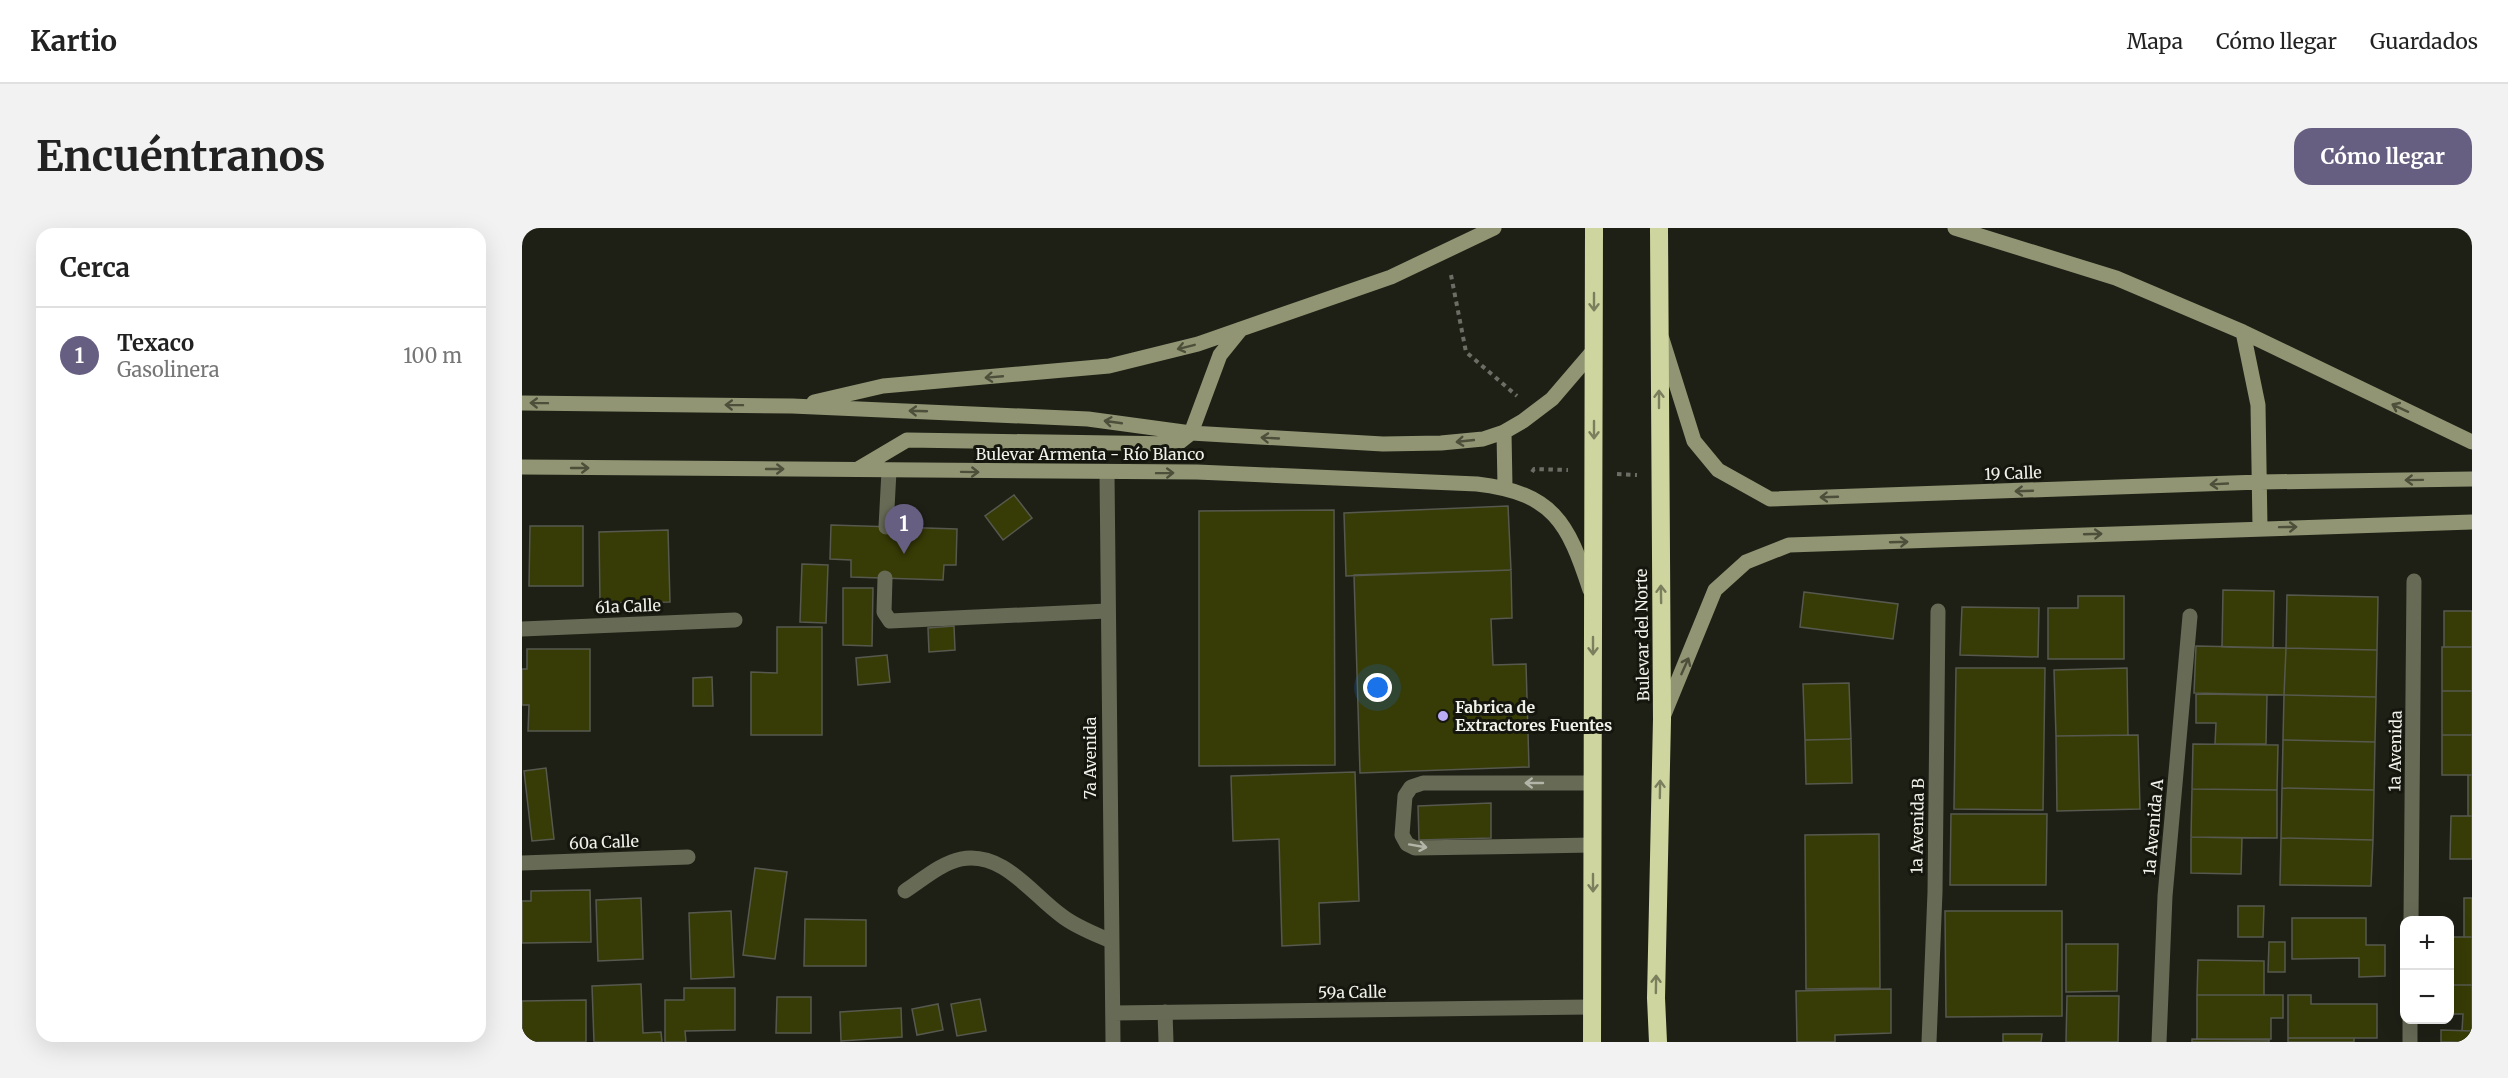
<!DOCTYPE html>
<html lang="es">
<head>
<meta charset="utf-8">
<style>
  body { margin:0; font-family:Merriweather,serif; background:#f2f2f2; color:#222 }
  .controls { position:absolute; right:18px; bottom:18px; display:grid; overflow:hidden; border-radius:12px; box-shadow:0 6px 24px #0002 }
  .controls button { width:54px; height:54px; display:grid; place-items:center; padding:0; border:0; border-bottom:2px solid #e0e0e0; background:#fff; color:#222; font:30px sans-serif }
  .you { position:absolute; left:856px; top:460px; width:21px; height:21px; margin:-15px; border:4px solid #fff; border-radius:50%; background:#1a73e8; box-shadow:0 0 0 9px #1a73e833 }
  .badge { display:grid; place-items:center; width:39px; height:39px; border-radius:50%; background:#675f81; color:#fff; font-size:20px; font-weight:700 }
  .pin { position:absolute; translate:-50% -50px; filter:drop-shadow(0 2px 3px #0008) }
  .pin::after { content:''; position:absolute; top:32px; width:21px; height:18px; background:inherit; clip-path:polygon(0 0,100% 0,50% 100%) }
  .list { margin:0; padding:0; list-style:none }
  h2 { display:flex; justify-content:space-between; align-items:center; height:78px; margin:0; padding:0 24px; font-size:26px }
  h2 small { font-size:20px; font-weight:400; color:#767676 }
  .list li { display:grid; grid-template-columns:39px 1fr auto; gap:18px; align-items:center; box-sizing:border-box; height:96px; padding:0 24px; border-top:2px solid #e0e0e0 }
  .list b { display:block; font-size:22px; white-space:nowrap }
  .list p { margin:0; font-size:20px; white-space:nowrap; color:#767676 }
  .list em { font-size:20px; font-style:normal; color:#767676 }
  .map { position:relative; flex:none; width:1950px; height:814px; overflow:hidden; border-radius:18px }
  header { display:flex; align-items:center; gap:36px; box-sizing:border-box; height:84px; padding:0 30px; background:#fff; border-bottom:2px solid #e0e0e0 }
  header strong { font-size:28px }
  nav { display:flex; gap:33px; margin-inline-start:auto; font-size:21px }
  .intro { display:flex; align-items:center; justify-content:space-between; box-sizing:border-box; height:144px; padding:0 36px }
  h1 { margin:0; font-size:42px }
  .button { padding:15px 27px; border-radius:18px; background:#675f81; color:#fff; font-size:21px; font-weight:700 }
  main { display:flex; gap:36px; padding:0 36px }
  aside { flex:1; background:#fff; border-radius:18px; box-shadow:0 6px 24px #0002 }
  .map>svg:first-child { display:block }
  .building { fill:#373b05; stroke:#57594e; stroke-width:1.5 }
  .lines { fill:none; stroke-linecap:round; stroke-linejoin:round }
  .path { stroke:#6c6e65; stroke-width:4; stroke-dasharray:4.5 4.5; stroke-linecap:butt }
  .lane { stroke:#676a55; stroke-width:15 }
  .street { stroke:#676a55; stroke-width:15 }
  .secondary { stroke:#919573; stroke-width:15 }
  .highway { stroke:#cfd59f; stroke-width:18 }
  .oneway { stroke:#7b7f5d }
  .oneway2 { stroke:#4d4f3b }
  .oneway3 { stroke:#b3b5a8 }
  .poi-dot { fill:#bbaaf6; stroke:#15160d; stroke-width:2 }
  .labels { text-anchor:middle; dominant-baseline:central; stroke-width:6; stroke-linejoin:round; paint-order:stroke }
  .street-label { font-size:16px; fill:#f1f2eb; stroke:#15160d }
  .poi-label { font-size:16px; font-weight:bold; fill:#f1f2eb; stroke:#15160d; text-anchor:start }
</style>
</head>
<body>
<header>
<strong>Kartio</strong>
<nav><a>Mapa</a><a>Cómo llegar</a><a>Guardados</a></nav>
</header>
<div class="intro"><h1>Encuéntranos</h1><a class="button">Cómo llegar</a></div>
<main>
<aside>
<h2>Cerca<small></small></h2>
<ul class="list">
<li><span class="badge">1</span><div><b>Texaco</b><p>Gasolinera</p></div><em>100 m</em></li>
</ul>
</aside>
<div class="map">
<svg width="1950" height="814" viewBox="0 0 1950 814">
  <rect width="100%" height="100%" fill="#1e2016"/>
  <path class="building" d="M492 267 510 290 481 312 463 288Z
    M986 278 989 342 824 348 822 285Z
    M812 282 813 537 677 538V283Z
    M309 297 435 301 434 337H422L421 352 329 349V332L308 331Z
    M8 298H61V358H7Z
    M146 302 148 374 78 375 77 304Z
    M280 336 306 337 304 395 278 394Z
    M989 342 990 390 969 391 971 437 1004 436 1007 539 838 545 832 347Z
    M321 360H351L350 418 321 417Z
    M1701 362 1752 363 1751 420 1700 419Z
    M1282 364 1376 376 1371 411 1278 399Z
    M1765 367 1856 369 1855 422 1764 420Z
    M1556 368H1602V431H1526V380H1556Z
    M1440 379 1517 380 1516 429 1438 427Z
    M1922 383H1950V419H1922Z
    M432 398 433 422 407 424 406 400Z
    M255 399H300V507H229V444L255 445Z
    M1674 418 1764 420 1762 467 1672 465Z
    M1920 419H1950V463H1920Z
    M1764 420 1855 422 1854 469 1762 467Z
    M5 421H68V503H6L7 477H0V441H5Z
    M365 427 368 454 336 457 334 430Z
    M1434 440H1523L1521 582 1432 581Z
    M1605 440 1606 507 1534 508 1532 442Z
    M190 449 191 478H171V450Z
    M1327 455 1329 511 1283 512 1281 456Z
    M1920 463H1950V507H1920Z
    M1674 466 1745 467 1744 516H1693L1694 495H1674Z
    M1762 467 1854 469 1853 514 1761 512Z
    M1616 507 1618 581 1535 583 1534 508Z
    M1920 507H1950V547H1920Z
    M1329 511 1330 555 1284 556 1283 512Z
    M1761 512 1853 514 1852 562 1760 560Z
    M1671 516 1756 517 1755 562 1670 561Z
    M24 540 32 611 10 613 2 543Z
    M833 544 837 673 797 675 798 716 760 718 757 611 711 613 709 548Z
    M1946 547H1950V588H1946Z
    M1760 560 1852 562 1851 612 1759 610Z
    M1670 561 1755 562V610L1669 609Z
    M969 575V610L897 612 896 578Z
    M1429 586H1525L1524 657H1428Z
    M1929 588H1950V631H1928Z
    M1357 606 1358 760 1284 761 1283 607Z
    M1669 609 1720 610 1719 646 1669 645Z
    M1759 610 1851 612 1849 658 1758 657Z
    M233 640 265 644 253 731 221 727Z
    M68 662 69 714 0 715V673H9V663Z
    M119 670 121 731 76 733 74 672Z
    M1942 670H1950V709H1942Z
    M1716 678H1742L1741 709H1716Z
    M209 683 212 749 169 751 167 685Z
    M1423 683H1540V788L1424 789Z
    M1770 690H1844V717H1863V748L1837 749V730L1770 731Z
    M283 691 344 692V738H282Z
    M1928 709H1950V757H1928Z
    M1747 714H1763V744H1746Z
    M1544 716H1596L1595 763 1544 764Z
    M1676 732 1742 733V767H1675Z
    M119 756 121 805 139 804 140 814H72L70 758Z
    M1928 757H1950V803H1940L1941 786H1928Z
    M162 760H213V802L163 803 164 814H143V772H162Z
    M1369 761V805L1313 807V814H1275L1274 763Z
    M1675 767H1761V790H1749V811H1675Z
    M1766 767H1789V776H1855V810H1766Z
    M1545 768H1597L1596 814H1544Z
    M255 769H289V805H254Z
    M458 771 464 803 435 808 429 776Z
    M64 772V814H0V773Z
    M416 776 421 802 395 807 390 781Z
    M379 780 380 809 319 813 318 784Z
    M1919 802 1950 803V814H1919Z
    M1481 806H1520L1519 814H1481Z
    M1766 810H1832V814H1766Z
    M1670 811 1747 812V814H1670Z"/>
  <g class="lines">
    <path class="path" d="M929 47 944 124 995 168
      M1010 244 1012 241 1046 242
      M1095 246 1115 247"/>
    <path class="lane" d="M364 299 367 243
      M363 350 362 384 368 393 585 383
      M1071 555H901L889 559 883 568 880 607 885 616 893 620 1071 617
      M383 663C400 652 419 635 439 631 482 623 510 667 540 688 554 699 573 706 589 713
      M643 784 644 814"/>
    <path class="street" d="M585 245 591 814
      M0 401 213 392
      M0 635 166 629
      M1889 692 1892 353
      M591 785 1070 779
      M1407 814 1413 664 1416 383
      M1637 814 1643 668 1668 388
      M1888 814V792"/>
    <path class="secondary" d="M1433 0 1594 50 1721 104 1950 214
      M1721 104 1736 177 1738 299
      M1140 111 1172 213 1196 242 1248 271 1738 254 1950 251
      M292 174 361 158 587 138 676 116 869 49 972 0
      M0 175 270 178 566 191 669 205 861 216 919 215 961 211 982 204 1001 193 1030 171 1072 122
      M982 204 983 259
      M0 239 675 244 955 256C1031 265 1046 294 1068 362
      M336 241 385 212 655 216 669 205 698 127 719 101
      M1141 489 1193 362 1224 334 1267 317 1950 294"/>
    <path class="highway" d="M1070 814 1072 0
      M1136 814 1134 770 1140 491 1137 0"/>
  </g>
  <defs><path id="oneway-shaft" d="M-6 0H5M1.5-3L5.5 0L1.5 3" fill="none" stroke-width="1.6" stroke-linecap="round" stroke-linejoin="round" transform="scale(1.5)"/></defs>
  <g class="oneway">
    <use href="#oneway-shaft" transform="translate(1072 74) rotate(90)"/>
    <use href="#oneway-shaft" transform="translate(1137 171) rotate(-90)"/>
    <use href="#oneway-shaft" transform="translate(1072 202) rotate(90)"/>
    <use href="#oneway-shaft" transform="translate(1139 366) rotate(-91)"/>
    <use href="#oneway-shaft" transform="translate(1071 418) rotate(90)"/>
    <use href="#oneway-shaft" transform="translate(1138 561) rotate(-89)"/>
    <use href="#oneway-shaft" transform="translate(1071 655) rotate(90)"/>
    <use href="#oneway-shaft" transform="translate(1134 756) rotate(-89)"/>
  </g>
  <g class="oneway2">
    <use href="#oneway-shaft" transform="translate(664 119) rotate(166)"/>
    <use href="#oneway-shaft" transform="translate(472 149) rotate(175)"/>
    <use href="#oneway-shaft" transform="translate(17 175) rotate(-179)"/>
    <use href="#oneway-shaft" transform="translate(212 177) rotate(-179)"/>
    <use href="#oneway-shaft" transform="translate(1878 180) rotate(-155)"/>
    <use href="#oneway-shaft" transform="translate(396 183) rotate(-178)"/>
    <use href="#oneway-shaft" transform="translate(591 194) rotate(-172)"/>
    <use href="#oneway-shaft" transform="translate(748 210) rotate(-177)"/>
    <use href="#oneway-shaft" transform="translate(943 213) rotate(174)"/>
    <use href="#oneway-shaft" transform="translate(58 240)"/>
    <use href="#oneway-shaft" transform="translate(253 241)"/>
    <use href="#oneway-shaft" transform="translate(448 244) rotate(1)"/>
    <use href="#oneway-shaft" transform="translate(643 245) rotate(-1)"/>
    <use href="#oneway-shaft" transform="translate(1892 252) rotate(179)"/>
    <use href="#oneway-shaft" transform="translate(1697 256) rotate(177)"/>
    <use href="#oneway-shaft" transform="translate(1502 263) rotate(178)"/>
    <use href="#oneway-shaft" transform="translate(1307 269) rotate(178)"/>
    <use href="#oneway-shaft" transform="translate(1766 299) rotate(-1)"/>
    <use href="#oneway-shaft" transform="translate(1571 306) rotate(-2)"/>
    <use href="#oneway-shaft" transform="translate(1377 314) rotate(-2)"/>
    <use href="#oneway-shaft" transform="translate(1163 438) rotate(-66)"/>
  </g>
  <g class="oneway3">
    <use href="#oneway-shaft" transform="translate(1012 555) rotate(-180)"/>
    <use href="#oneway-shaft" transform="translate(896 618) rotate(10)"/>
  </g>
  <circle class="poi-dot" cx="921" cy="488" r="6"/>
  <g class="labels">
    <g class="street-label">
      <text x="568" y="226">Bulevar Armenta - Río Blanco</text>
      <text transform="translate(1491 245) rotate(-2)">19 Calle</text>
      <text transform="translate(106 378) rotate(-2)">61a Calle</text>
      <text transform="translate(1120 407) rotate(-91)">Bulevar del Norte</text>
      <text transform="translate(1873 523) rotate(-89)">1a Avenida</text>
      <text transform="translate(568 530) rotate(-90)">7a Avenida</text>
      <text transform="translate(1395 598) rotate(-89)">1a Avenida B</text>
      <text transform="translate(1631 599) rotate(-85)">1a Avenida A</text>
      <text transform="translate(82 614) rotate(-2)">60a Calle</text>
      <text transform="translate(830 764) rotate(-1)">59a Calle</text>
    </g>
    <g class="poi-label">
      <text x="933" y="479">Fabrica de<tspan x="933" dy="18">Extractores Fuentes</tspan></text>
    </g>
  </g>
</svg>
<div class="controls">
<button>+</button>
<button>−</button>
</div>
<div class="you"></div>
<div class="pin badge" style="left:382px;top:326px">1</div>
</div>
</main>
</body>
</html>
